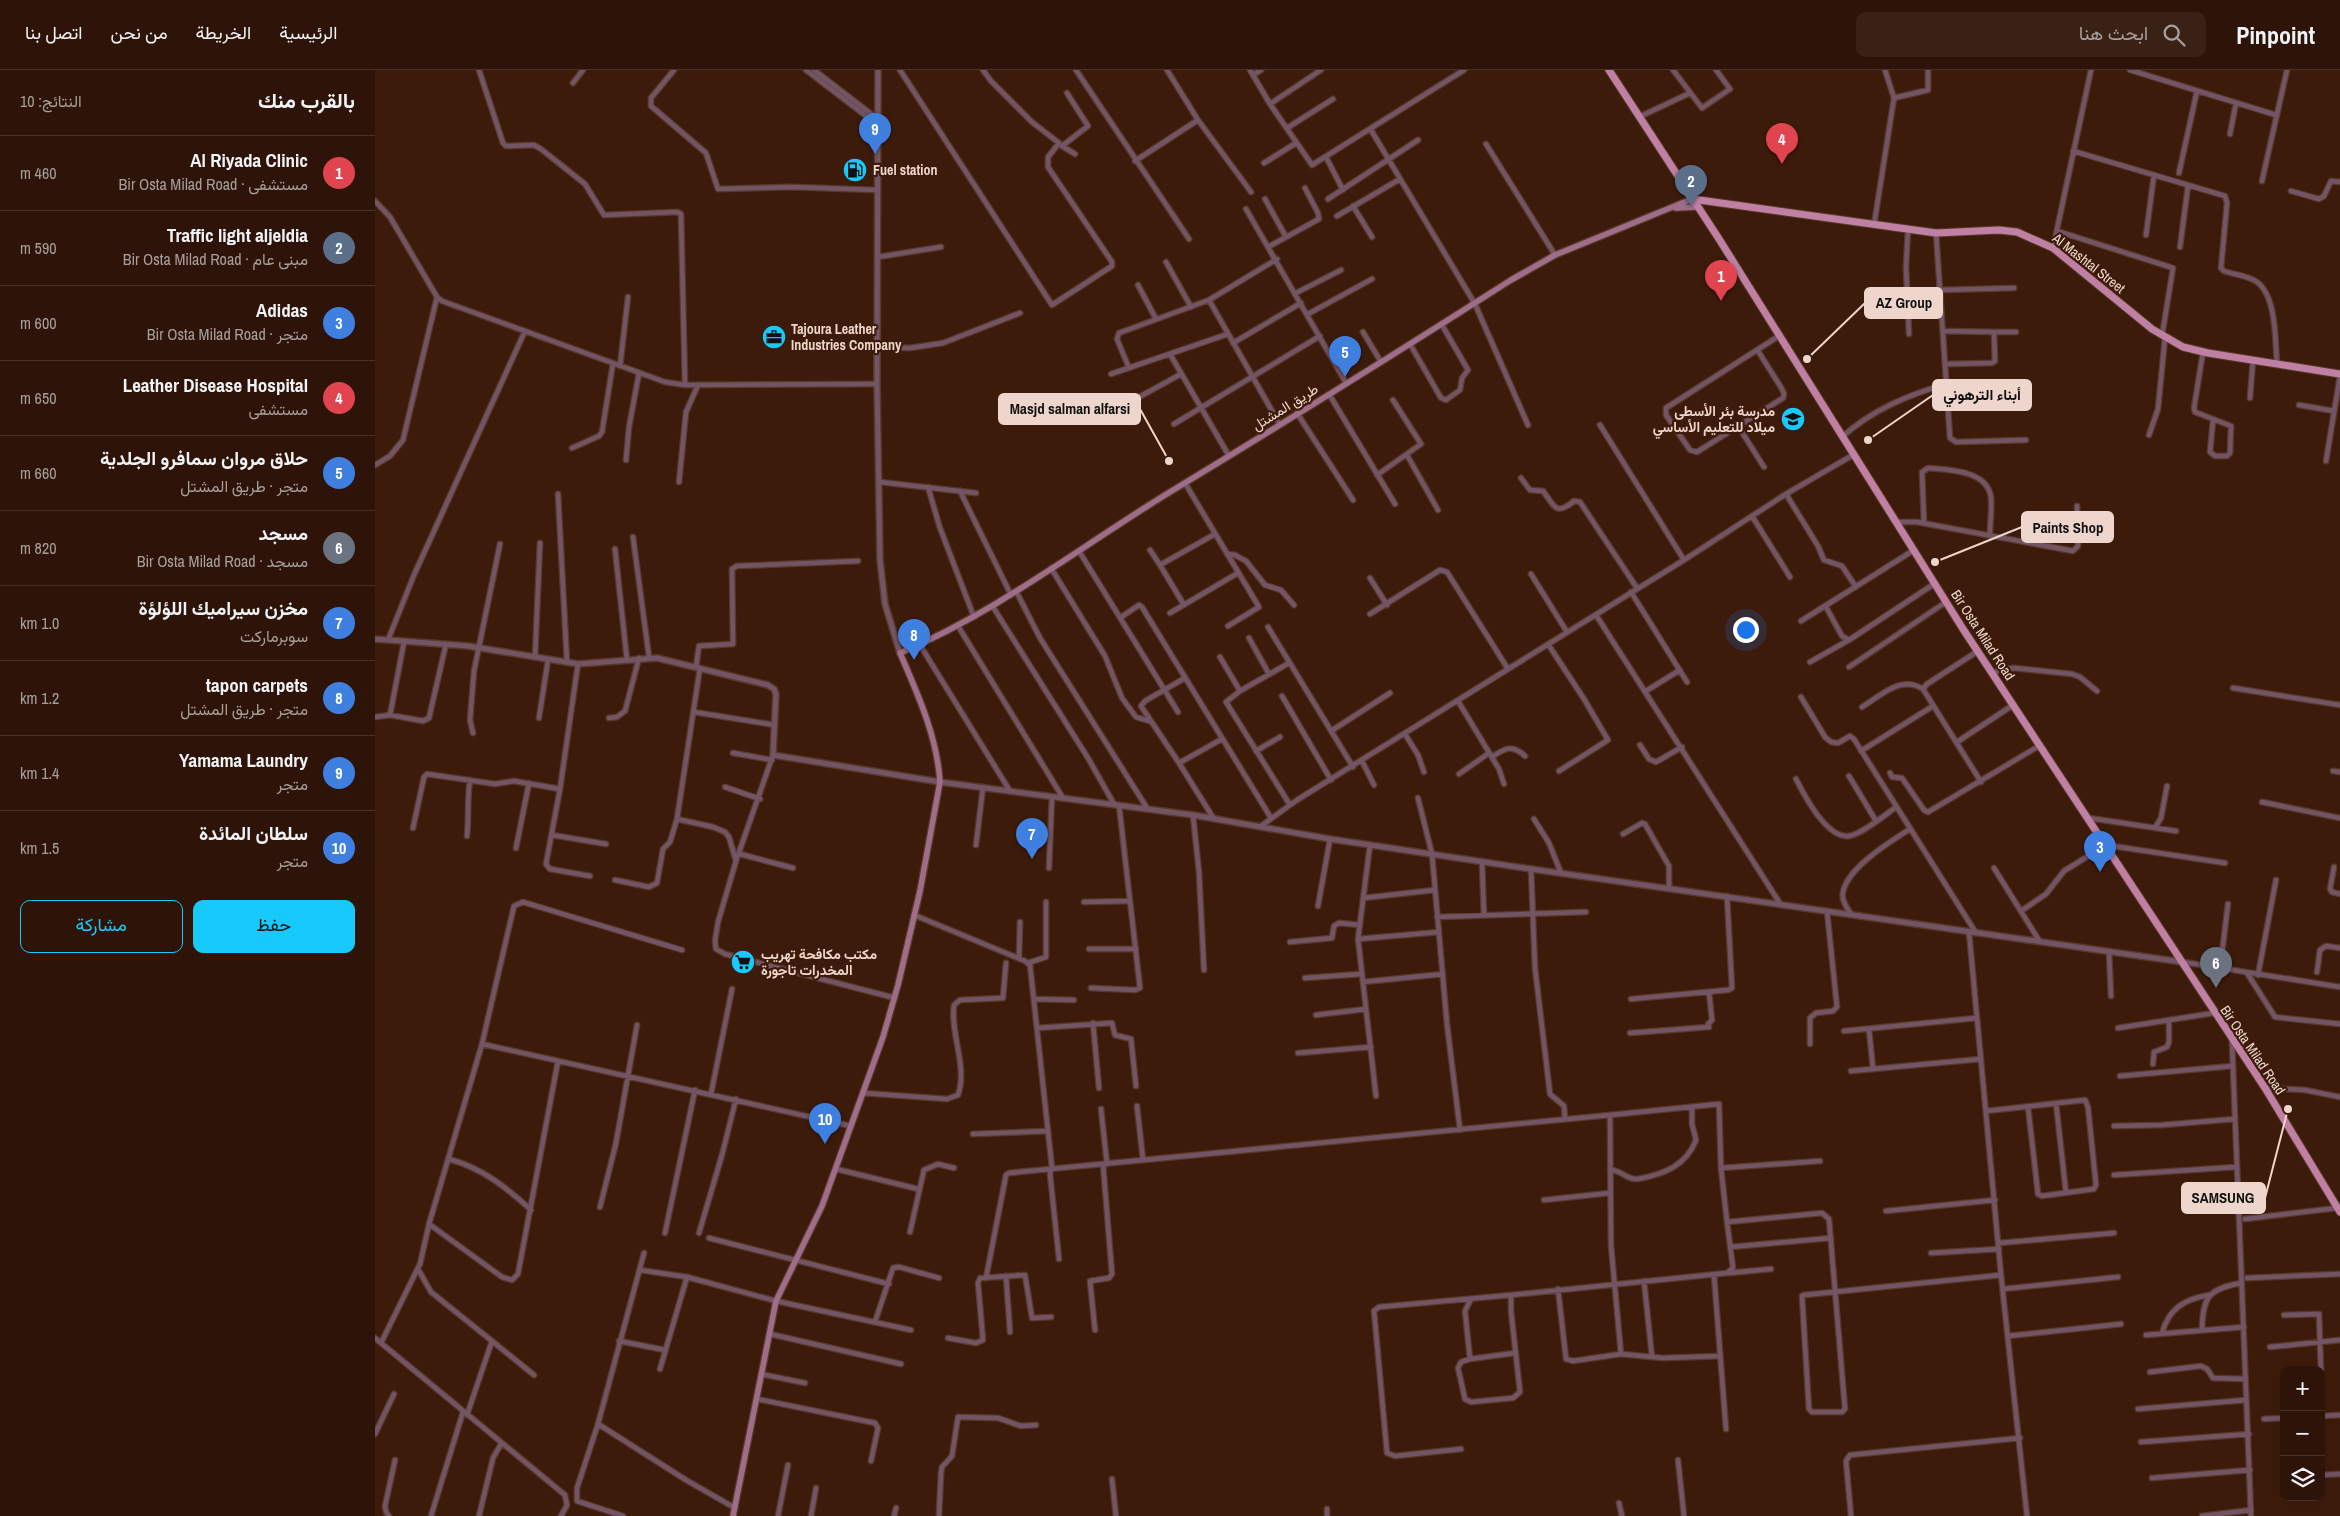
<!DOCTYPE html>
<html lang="ar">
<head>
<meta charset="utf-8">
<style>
  body { margin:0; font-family:"Archivo Narrow",Vazirmatn,sans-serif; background:#3a2116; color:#f1f3f6; direction:rtl }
  .controls { position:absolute; right:15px; bottom:15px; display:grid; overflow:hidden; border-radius:10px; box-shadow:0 5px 20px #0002 }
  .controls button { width:45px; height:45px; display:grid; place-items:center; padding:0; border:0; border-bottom:1px solid #493329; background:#2e1408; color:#f1f3f6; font:25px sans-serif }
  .you { position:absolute; left:1370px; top:559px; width:18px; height:18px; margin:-12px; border:4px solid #fff; border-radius:50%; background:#1a73e8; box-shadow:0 0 0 8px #1a73e833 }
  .badge { display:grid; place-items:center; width:32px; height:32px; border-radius:50%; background:#18cafc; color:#fff; font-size:16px; font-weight:700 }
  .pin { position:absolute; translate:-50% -41px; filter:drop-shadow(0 1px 2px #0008) }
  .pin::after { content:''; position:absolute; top:26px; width:18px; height:15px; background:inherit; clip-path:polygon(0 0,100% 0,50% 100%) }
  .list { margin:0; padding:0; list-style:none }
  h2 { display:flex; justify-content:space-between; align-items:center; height:65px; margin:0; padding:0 20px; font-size:21px }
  h2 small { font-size:16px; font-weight:400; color:#a79e9c }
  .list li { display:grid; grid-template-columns:32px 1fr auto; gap:15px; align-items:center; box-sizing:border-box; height:75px; padding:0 20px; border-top:1px solid #493329 }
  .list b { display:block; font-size:19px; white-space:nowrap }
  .list p { margin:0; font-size:16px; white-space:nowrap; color:#a79e9c }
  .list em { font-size:16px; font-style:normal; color:#a79e9c }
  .actions { display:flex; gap:10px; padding:15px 20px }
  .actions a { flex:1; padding:11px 0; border:1px solid #18cafc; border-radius:10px; text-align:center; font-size:18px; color:#18cafc }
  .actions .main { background:#18cafc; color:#111 }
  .icon { flex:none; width:28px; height:28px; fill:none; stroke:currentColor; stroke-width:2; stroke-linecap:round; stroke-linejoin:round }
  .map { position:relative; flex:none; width:1965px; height:1446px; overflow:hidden; direction:ltr }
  header { display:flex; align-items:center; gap:30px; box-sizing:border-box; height:70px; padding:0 25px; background:#2e1408; border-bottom:1px solid #493329 }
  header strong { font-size:24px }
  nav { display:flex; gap:28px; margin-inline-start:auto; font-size:18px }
  .search { width:350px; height:45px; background:#3a2116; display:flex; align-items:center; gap:12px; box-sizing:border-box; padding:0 18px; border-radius:10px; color:#a79e9c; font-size:19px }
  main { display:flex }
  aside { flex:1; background:#2e1408 }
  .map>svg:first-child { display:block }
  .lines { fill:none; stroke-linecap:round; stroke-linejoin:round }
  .minor-casing { stroke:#593929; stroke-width:7 }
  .tertiary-casing { stroke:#593929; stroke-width:8 }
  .secondary-casing { stroke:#593929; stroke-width:8 }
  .primary-casing { stroke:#593929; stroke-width:9 }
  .minor { stroke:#735465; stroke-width:4.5 }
  .tertiary { stroke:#735465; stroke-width:5 }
  .secondary { stroke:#9e6d89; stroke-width:5.5 }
  .primary { stroke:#bf80a4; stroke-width:7 }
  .labels { text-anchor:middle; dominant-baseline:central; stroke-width:4.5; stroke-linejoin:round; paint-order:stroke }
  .poi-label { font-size:14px; font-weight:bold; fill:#eed6cc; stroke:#3d1b0a; text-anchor:start }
  .street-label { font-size:14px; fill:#eed6cc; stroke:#3d1b0a }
  .leader { fill:none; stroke:#eed6cc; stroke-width:2 }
  .callout-dot { fill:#eed6cc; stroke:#3d1b0a; stroke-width:2 }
  .callout { fill:#eed6cc; stroke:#eed6cc; stroke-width:2 }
  .callout-label { font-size:15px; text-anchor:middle; font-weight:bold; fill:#111 }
</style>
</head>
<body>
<header>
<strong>Pinpoint</strong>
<div class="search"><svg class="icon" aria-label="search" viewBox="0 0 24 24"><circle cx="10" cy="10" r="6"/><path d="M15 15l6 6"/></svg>ابحث هنا</div>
<nav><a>الرئيسية</a><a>الخريطة</a><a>من نحن</a><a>اتصل بنا</a></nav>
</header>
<main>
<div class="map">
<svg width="1965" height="1446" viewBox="0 0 1965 1446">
  <rect width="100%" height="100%" fill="#3d1b0a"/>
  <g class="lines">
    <g class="minor-casing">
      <path id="minor" d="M104 0 128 73 131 76 159 75 166 79 210 114 229 145 302 142 306 144 310 315
        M299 0 276 28V36L331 83 343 119 417 117 503 120
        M431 0 504 56
        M439 0 504 50
        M525 0 677 235 737 196V192L673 97V87L684 73 657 52 616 11 608 0
        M701 0 814 169
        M792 0 823 50 876 122
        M875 0 895 34 937 95 1089 0
        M1298 0 1327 38 1355 19 1341 0
        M1755 0 1901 45
        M878 5 886 0
        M198 13 208 0
        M1519 28 1553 20V0
        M895 34 946 0
        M1264 47 1315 23
        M912 58 958 29
        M996 60 1100 234 1153 355
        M1855 64 1861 33
        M1111 74 1180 185
        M687 76 713 56 692 23
        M687 76 700 84
        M1698 81 1850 126 1852 133 1846 198 1849 201C1860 205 1872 205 1882 212 1902 227 1900 271 1902 294
        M951 87 968 120
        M760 91 823 50
        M889 93 921 73
        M1804 103 1822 21
        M1887 111 1912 0
        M1916 121 1944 129 1949 126 1956 111 1965 112
        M890 129 911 167
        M953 129 1043 70
        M0 131 15 147 62 227 67 231 290 312 310 315 502 314
        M978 136 997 167
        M871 139 971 313
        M962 146 1025 109
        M1499 155 1519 28 1510 0
        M1533 160 1531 197 1534 264
        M1682 161 1798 198 1787 266
        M1561 163 1575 368 1581 372 1651 370
        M1771 165 1779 105
        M893 177 944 149 943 143 930 118
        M1805 177 1813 116
        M1678 178 1716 0
        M503 187 566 177
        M791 192 816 237
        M763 215 781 249
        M1565 220 1639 218
        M921 223 966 200
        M834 230 905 355
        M933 244 997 209
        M1568 261 1619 262
        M988 262 1006 292
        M858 273 926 233
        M1035 274 1066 328 1071 330 1085 320 1087 308 1093 300 1067 255
        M503 277 535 278 568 273 645 243
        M1383 281 1407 319 1409 324 1408 328 1322 382 1315 380 1291 345V338L1404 266
        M1828 282 1819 338 1820 342 1856 356 1855 383 1852 386H1840L1835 382 1838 350
        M795 284 854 386
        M1570 294 1617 293 1620 291 1619 262H1641
        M245 296 253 227
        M754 298 742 269 744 263 834 230 902 189
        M736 304 853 264
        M954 324 1020 434
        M1875 328 1878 290
        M1571 330 1647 331
        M757 331 806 304
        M1924 335 1959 341
        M922 343 978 430
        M799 354 945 266
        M1225 355 1309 490
        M1363 356 1389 397
        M1774 365 1783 339 1790 268
        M1467 367C1497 340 1533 325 1571 314
        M197 378 224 366 227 362 238 293
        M1032 385 1063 440
        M251 390 254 357 264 303
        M1951 391 1965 306
        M0 395 15 386 28 370 62 227
        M1002 405 1046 374 1018 330
        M1146 408 1155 420 1168 421C1179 435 1180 447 1199 431L1205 432 1262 518
        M304 412 311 342 323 315
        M505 412 601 423
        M810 413 884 537 853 556
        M553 417 565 458 599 547
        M585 421 636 525
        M183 424 192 592
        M1411 424 1443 476 1449 490 1467 496 1481 517
        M1377 446 1415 507
        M1522 452H1542L1698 481 1703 476 1702 436
        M1549 453 1547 402 1553 398C1574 400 1613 400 1616 428 1617 440 1615 453 1615 464
        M258 467 274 587
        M240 479 252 590
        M775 480 785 495 840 464
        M704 481 803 642
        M852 484 860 485 871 491 890 515 906 520 919 535
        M785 495 809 535
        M676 498 730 586 747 628 761 647 774 651
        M1156 504 1192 562
        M995 508 1012 535
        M641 521 665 568 772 738
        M1256 522 1312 612
        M618 537 713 688 739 734
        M1451 537 1467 566 1474 570
        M795 543 863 503
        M995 544 1065 500 1072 502 1133 599
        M1221 545 1406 835
        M745 548 764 535 767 537 896 748
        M1426 551 1539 480
        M583 556 688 728
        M893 557 978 697
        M874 568 894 604
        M13 570 39 505 150 261
        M1173 574 1209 629 1233 670 1184 701
        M545 575 635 721
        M1603 581 1552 614 1548 619 1606 712
        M160 587 165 473
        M845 587 865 621
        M1435 592 1474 570 1559 514
        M914 593 865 621 851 632 915 735
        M203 594 185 719 171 794 175 799 215 806
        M321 597 324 576 358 574 357 499 362 496 483 491
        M1474 597 1571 532
        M325 598 302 749 338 757 350 762 354 767 361 791 343 852 340 871 341 879 350 884 520 928
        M1619 605 1623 600 1639 598 1697 604 1705 607 1722 621
        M1858 618 1965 635
        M1271 621 1305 600
        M907 626 956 710
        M1426 627 1450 667 1456 672 1463 673 1475 666 1479 669 1601 863
        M1083 631 1124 699 1129 714
        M1487 637C1507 625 1525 605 1548 619
        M319 642 400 655
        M15 645 29 572
        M0 647 15 645 48 651 54 648 71 574
        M164 648 173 590
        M234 648 242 647 250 641 264 588
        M956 661 1015 623
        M98 663 95 650 99 601 125 474
        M1030 664 1043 685 1049 702
        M1582 672 1638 635
        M1265 675 1274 689 1281 692 1307 677
        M881 681 905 667
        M1486 681 1558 636
        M358 683 397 690
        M1117 687C1130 678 1137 674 1150 686
        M987 691 999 715
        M804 693 766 636 770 631 810 608
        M1958 701 1965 702
        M1515 703 1517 707 1527 708 1549 740 1553 742 1664 676
        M1084 704 1114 683
        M1474 706 1501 751
        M1421 709C1429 725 1452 769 1474 766 1487 764 1510 745 1521 737
        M350 717 385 729
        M1043 728 1057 784 1072 954 1085 1060
        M1887 732 1965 748
        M818 745 824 802 829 900
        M1714 748 1801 761
        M839 749 804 693 847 669
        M1159 749 1174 773 1186 803
        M886 756 922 730 1309 490 1411 424 1478 385
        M38 758 49 707 52 704 120 714 139 711 185 719
        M1780 758 1786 748 1792 716
        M1248 764 1267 753 1270 754 1294 796V818
        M177 765 231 774
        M92 766C94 747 92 729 95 710
        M601 775 608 717
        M995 775 983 869 1001 1026
        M141 778 154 713
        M365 784 418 798
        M361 791 398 685
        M1107 792 1109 845
        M1959 797 1955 819 1957 822 1965 824
        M674 798 677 727
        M1619 798 1665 872
        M1156 799 1160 898 1175 1024 1189 1036 1190 1049
        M240 810 274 817 282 813 288 779 295 772 302 749
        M988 828 1060 820
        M709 832 755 831
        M943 836 955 769
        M1646 841 1671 824 1689 801 1731 775 1850 793
        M1476 844C1472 838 1466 830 1468 822 1473 797 1515 772 1535 759
        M539 845 650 891 655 895 677 1098 675 1104 684 1189
        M1062 847 1211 842
        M1594 862 1626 1205 1652 1446
        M983 869 1064 862
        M915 872 957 868 959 856 964 853 985 855
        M714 879H761
        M1734 882 1736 926
        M644 888 645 852
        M1808 892 1965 917
        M653 893 671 887V832
        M1845 899 1853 834
        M1942 902 1945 880 1951 876 1965 878
        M1872 903 1900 947 1965 954
        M1883 905 1901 810
        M930 908 986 904
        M988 912 1068 904
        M716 918 760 920 765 918 744 735
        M659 929 699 930
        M1256 929 1353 920 1357 918 1352 826
        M941 945 991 939
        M718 953 724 1018
        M662 958 737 953 740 965 756 969 761 1016
        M1743 958 1839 943
        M1494 959 1498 999
        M1469 961 1602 948
        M1255 963 1334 957 1333 954 1337 950 1334 922
        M1857 972 1876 1446
        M107 974 139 836 148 832 307 880
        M1435 974V948L1441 943 1458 941 1462 937 1452 841
        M923 983 996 977
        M1778 994 1779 982 1792 977 1794 972V951
        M1476 1001 1606 989
        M1745 1006 1858 996
        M1890 1018 1930 1020 1965 1027
        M488 1023 572 1029 583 1025C593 997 575 964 579 935L585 930 628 928 631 893
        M336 1024 357 919
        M1681 1033 1691 1123
        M762 1036 768 1090
        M726 1039 732 1094
        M1611 1041 1710 1030 1713 1037 1721 1115 1719 1119 1667 1126 1663 1124 1653 1037
        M1235 1045 1344 1034 1346 1098
        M1739 1056 1787 1055 1860 1049
        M598 1064 673 1061
        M74 1089C107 1098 131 1117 156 1140
        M461 1099 543 1119
        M1235 1100C1247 1100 1251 1110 1263 1109 1289 1104 1311 1096 1321 1070L1317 1054V1037
        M1739 1105 1861 1097
        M1169 1130 1235 1123
        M225 1137 241 1073 262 955
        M1511 1141 1620 1130
        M1870 1149 1962 1138
        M1352 1152 1346 1098 1445 1091
        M54 1154 127 1207 137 1210 143 1204 183 991
        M535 1162 549 1100 563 1094 579 1098
        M290 1163 320 1020
        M324 1163 347 1085 361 1029
        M334 1168 514 1214
        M1624 1173 1739 1163
        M1355 1177 1456 1168
        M1556 1183 1624 1179
        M43 1199 56 1222 117 1271 92 1345
        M265 1200 312 1207
        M1354 1203 1396 1199
        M1339 1205 1351 1359
        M631 1206 635 1262
        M611 1208 631 1105 634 1103 1235 1045 1236 1175 1246 1284 1288 1288 1345 1286
        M1872 1208 1965 1204
        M1269 1211 1277 1287
        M1183 1219 1191 1289 1198 1291 1246 1284
        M1628 1219 1743 1207
        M1096 1229 1090 1241 1095 1289 1086 1292 1083 1298 1090 1329 1096 1332 1138 1328 1145 1322 1136 1241V1225L1352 1203 1358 1198 1352 1152 1447 1143 1454 1149 1470 1339 1467 1342H1437L1434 1339 1427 1226 1429 1225 1626 1205
        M1909 1245 1944 1244 1946 1300
        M500 1252 518 1198 524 1197 564 1208
        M1827 1259C1828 1226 1834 1219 1866 1213
        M720 1260 715 1211 734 1208 737 1204 728 1094
        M1787 1263C1794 1238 1810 1229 1834 1225
        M395 1264 526 1294
        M1771 1265 1869 1257
        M1633 1266 1746 1254
        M0 1268 190 1425 192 1435 186 1446
        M573 1268 601 1273 608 1270 603 1213 605 1208 650 1205 657 1248 676 1247
        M117 1271 159 1305
        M244 1271 290 1280
        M6 1273 45 1194 54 1154 107 974 476 1056
        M1895 1277 1965 1270
        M1095 1289 1140 1283
        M285 1299 312 1207 401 1231 536 1260
        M1775 1302 1826 1296 1832 1299 1838 1308 1870 1309
        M386 1304 430 1313
        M382 1329 500 1353 503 1358 496 1391
        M1763 1339 1871 1330
        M1946 1346 1965 1345
        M1889 1349 1909 1348
        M223 1354 311 1410 360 1438
        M0 1364 19 1324
        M1766 1372 1874 1364
        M1086 1379 1020 1386 1012 1383 999 1241 1004 1237 1136 1225
        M1303 1390 1309 1446
        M1946 1405 1965 1404
        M1777 1408 1875 1400
        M737 1409 741 1446
        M1244 1433 1247 1446
        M952 1439V1446
        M14 1446 11 1442 10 1436 20 1390
        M56 1446 88 1342
        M104 1446 118 1388 126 1374
        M248 1446 202 1431V1418L223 1354 269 1183
        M403 1446 413 1395
        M436 1446 441 1418
        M519 1446 521 1438
        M564 1446 566 1403 567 1397 577 1386 583 1347 623 1348 646 1356 661 1355
        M1476 1446 1471 1391 1475 1385 1645 1368
        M1827 1446 1876 1440"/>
    </g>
    <g class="tertiary-casing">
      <path id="tertiary" d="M503 0 502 314 505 490 510 534 525 583
        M0 569 93 576 203 594 282 588 393 615 399 619 401 624 398 685 565 712 818 745 955 769 1156 799 1807 892"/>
    </g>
    <g class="secondary-casing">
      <path id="secondary" d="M1301 138 1321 137
        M358 1446 401 1231 447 1136 508 967 523 915 545 821 565 712C562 666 543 625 525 583 622 542 705 477 795 422 909 353 1023 282 1136 210L1180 185 1317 129"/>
    </g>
    <g class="primary-casing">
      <path id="primary" d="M1234 0 1344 169 1588 559 1890 1018 1965 1142
        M1317 129 1561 163 1624 160 1642 162 1678 178 1777 259 1808 277 1833 283 1965 304"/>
    </g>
    <use href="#minor" class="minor"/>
    <use href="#tertiary" class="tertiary"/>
    <use href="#secondary" class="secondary"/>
    <use href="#primary" class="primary"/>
  </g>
  <defs>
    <g id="fuel-disc" transform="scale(1.25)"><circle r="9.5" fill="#18cafc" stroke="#3d1b0a"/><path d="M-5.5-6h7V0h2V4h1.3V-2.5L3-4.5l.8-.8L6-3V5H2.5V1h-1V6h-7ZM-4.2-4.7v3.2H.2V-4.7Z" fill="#111"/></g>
    <g id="office-disc" transform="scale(1.25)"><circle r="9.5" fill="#18cafc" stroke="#3d1b0a"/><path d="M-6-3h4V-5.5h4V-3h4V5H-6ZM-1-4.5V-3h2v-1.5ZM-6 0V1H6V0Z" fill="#111"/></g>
    <g id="school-disc" transform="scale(1.25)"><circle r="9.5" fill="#18cafc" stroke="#3d1b0a"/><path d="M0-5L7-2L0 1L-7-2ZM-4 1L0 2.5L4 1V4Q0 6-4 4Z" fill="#111"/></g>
    <g id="supermarket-disc" transform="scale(1.25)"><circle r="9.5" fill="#18cafc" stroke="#3d1b0a"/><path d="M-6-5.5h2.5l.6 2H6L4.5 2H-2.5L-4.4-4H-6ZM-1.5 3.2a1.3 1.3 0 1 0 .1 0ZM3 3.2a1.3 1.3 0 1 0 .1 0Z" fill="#111"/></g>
  </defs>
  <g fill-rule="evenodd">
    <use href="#fuel-disc" x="480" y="100"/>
    <use href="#office-disc" x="399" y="267"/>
    <use href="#school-disc" x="1418" y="349"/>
    <use href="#supermarket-disc" x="368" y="892"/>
  </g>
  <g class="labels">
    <g class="poi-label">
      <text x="498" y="100">Fuel station</text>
      <text x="416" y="259">Tajoura Leather<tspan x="416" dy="16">Industries Company</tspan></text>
      <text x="1400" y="341" text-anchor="end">مدرسة بئر الأسطى<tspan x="1400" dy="16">ميلاد للتعليم الأساسي</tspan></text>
      <text x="386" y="884">مكتب مكافحة تهريب<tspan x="386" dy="16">المخدرات تاجورة</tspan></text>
    </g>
    <g class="street-label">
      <text transform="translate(1714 193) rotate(38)">Al Mashtal Street</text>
      <text transform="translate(910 337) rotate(-32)">طريق المشتل</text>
      <text transform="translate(1608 565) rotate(57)">Bir Osta Milad Road</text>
      <text transform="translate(1878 980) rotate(56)">Bir Osta Milad Road</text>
    </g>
  </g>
  <path class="leader" d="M1432 289L1490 233M1493 370L1558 325M794 391L765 339M1560 492L1647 457M1913 1039L1890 1128"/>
  <g class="callout-dot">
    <circle cx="1432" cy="289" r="5"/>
    <circle cx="1493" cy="370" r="5"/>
    <circle cx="794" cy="391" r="5"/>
    <circle cx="1560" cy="492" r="5"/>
    <circle cx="1913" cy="1039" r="5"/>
  </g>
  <g class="callout">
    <rect x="1490" y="218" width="77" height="30" rx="5"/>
    <rect x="1558" y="310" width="98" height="30" rx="5"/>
    <rect x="624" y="324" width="141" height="30" rx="5"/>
    <rect x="1647" y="442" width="91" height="30" rx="5"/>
    <rect x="1807" y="1113" width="83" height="30" rx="5"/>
  </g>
  <g class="callout-label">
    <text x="1529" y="238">AZ Group</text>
    <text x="1607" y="330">أبناء الترهوني</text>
    <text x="695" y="344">Masjd salman alfarsi</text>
    <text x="1693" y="463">Paints Shop</text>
    <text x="1848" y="1133">SAMSUNG</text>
  </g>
</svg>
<div class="controls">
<button>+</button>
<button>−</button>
<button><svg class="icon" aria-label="layers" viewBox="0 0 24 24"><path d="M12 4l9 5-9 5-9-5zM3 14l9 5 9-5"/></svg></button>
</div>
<div class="you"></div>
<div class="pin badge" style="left:1346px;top:231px;background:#e0444e">1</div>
<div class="pin badge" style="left:1316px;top:136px;background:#5c6f8a">2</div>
<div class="pin badge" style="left:1725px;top:802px;background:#3f7fe0">3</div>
<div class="pin badge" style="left:1407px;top:94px;background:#e0444e">4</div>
<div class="pin badge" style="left:970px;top:307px;background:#3f7fe0">5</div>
<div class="pin badge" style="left:1841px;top:918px;background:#6b7280">6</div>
<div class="pin badge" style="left:657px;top:789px;background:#3f7fe0">7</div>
<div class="pin badge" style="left:539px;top:590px;background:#3f7fe0">8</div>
<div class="pin badge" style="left:500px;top:84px;background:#3f7fe0">9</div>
<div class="pin badge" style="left:450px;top:1074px;background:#3f7fe0">10</div>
</div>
<aside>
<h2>بالقرب منك<small>النتائج: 10</small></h2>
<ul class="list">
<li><span class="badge" style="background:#e0444e">1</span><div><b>Al Riyada Clinic</b><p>مستشفى · Bir Osta Milad Road</p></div><em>460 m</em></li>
<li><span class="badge" style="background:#5c6f8a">2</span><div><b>Traffic light aljeldia</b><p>مبنى عام · Bir Osta Milad Road</p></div><em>590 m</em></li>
<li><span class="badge" style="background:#3f7fe0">3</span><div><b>Adidas</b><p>متجر · Bir Osta Milad Road</p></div><em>600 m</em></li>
<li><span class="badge" style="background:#e0444e">4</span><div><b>Leather Disease Hospital</b><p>مستشفى</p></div><em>650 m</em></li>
<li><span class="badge" style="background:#3f7fe0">5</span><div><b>حلاق مروان سمافرو الجلدية</b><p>متجر · طريق المشتل</p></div><em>660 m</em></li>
<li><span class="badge" style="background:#6b7280">6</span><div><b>مسجد</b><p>مسجد · Bir Osta Milad Road</p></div><em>820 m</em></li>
<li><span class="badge" style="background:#3f7fe0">7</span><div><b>مخزن سيراميك اللؤلؤة</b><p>سوبرماركت</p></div><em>1.0 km</em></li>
<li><span class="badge" style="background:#3f7fe0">8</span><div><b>tapon carpets</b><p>متجر · طريق المشتل</p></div><em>1.2 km</em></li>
<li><span class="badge" style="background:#3f7fe0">9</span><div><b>Yamama Laundry</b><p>متجر</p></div><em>1.4 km</em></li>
<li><span class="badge" style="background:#3f7fe0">10</span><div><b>سلطان المائدة</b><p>متجر</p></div><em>1.5 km</em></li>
</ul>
<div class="actions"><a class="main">حفظ</a><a>مشاركة</a></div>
</aside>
</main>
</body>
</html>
